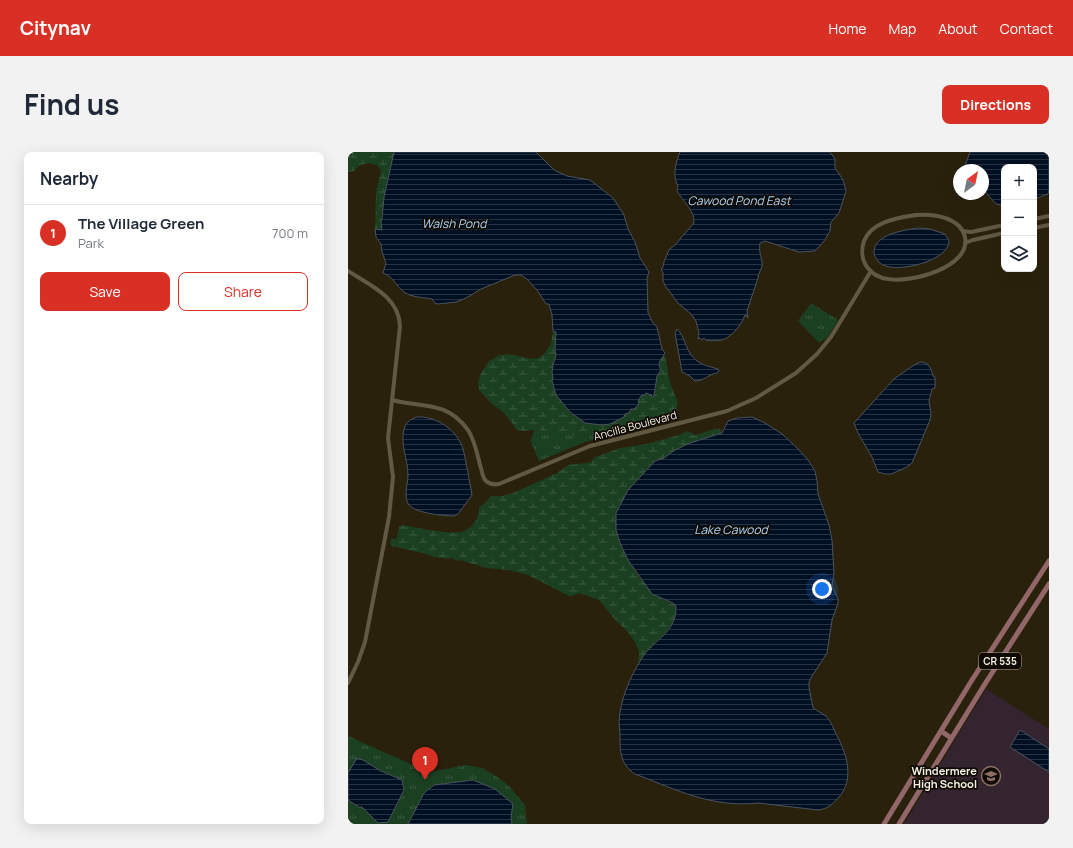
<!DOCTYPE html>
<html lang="en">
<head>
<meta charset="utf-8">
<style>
  body { margin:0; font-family:Manrope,sans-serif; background:#f2f2f3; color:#1f2937 }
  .controls { position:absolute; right:12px; top:12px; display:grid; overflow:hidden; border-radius:8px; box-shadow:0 4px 16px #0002 }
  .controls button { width:36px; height:36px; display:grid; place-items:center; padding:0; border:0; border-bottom:1px solid #e0e1e3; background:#fff; color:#1f2937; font:20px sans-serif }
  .compass { position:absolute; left:605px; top:12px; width:36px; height:36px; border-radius:50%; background:#fff; box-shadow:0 4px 16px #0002; rotate:33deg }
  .you { position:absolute; left:474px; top:437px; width:14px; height:14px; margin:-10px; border:3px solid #fff; border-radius:50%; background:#1a73e8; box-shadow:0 0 0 6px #1a73e833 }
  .badge { display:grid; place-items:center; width:26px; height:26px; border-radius:50%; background:#d93025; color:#fff; font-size:13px; font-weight:700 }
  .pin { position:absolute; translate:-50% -33px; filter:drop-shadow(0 1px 2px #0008) }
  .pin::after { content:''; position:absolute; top:21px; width:14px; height:12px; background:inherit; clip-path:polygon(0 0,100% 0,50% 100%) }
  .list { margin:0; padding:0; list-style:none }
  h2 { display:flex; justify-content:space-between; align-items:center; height:52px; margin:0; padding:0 16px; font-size:17px }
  h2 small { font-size:13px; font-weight:400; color:#747a83 }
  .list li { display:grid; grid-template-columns:26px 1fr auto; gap:12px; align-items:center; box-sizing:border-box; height:56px; padding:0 16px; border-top:1px solid #e0e1e3 }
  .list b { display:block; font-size:15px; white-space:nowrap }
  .list p { margin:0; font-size:13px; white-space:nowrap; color:#747a83 }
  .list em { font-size:13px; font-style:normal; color:#747a83 }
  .actions { display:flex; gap:8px; padding:12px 16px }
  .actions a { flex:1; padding:9px 0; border:1px solid #d93025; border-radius:8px; text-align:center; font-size:14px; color:#d93025 }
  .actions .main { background:#d93025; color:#fff }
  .icon { flex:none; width:22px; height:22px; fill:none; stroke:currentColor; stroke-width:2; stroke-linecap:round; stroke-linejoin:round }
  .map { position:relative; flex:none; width:701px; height:672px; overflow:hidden; border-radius:8px }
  header { display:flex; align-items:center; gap:24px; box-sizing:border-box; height:56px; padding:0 20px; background:#d93025; color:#fff }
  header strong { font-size:19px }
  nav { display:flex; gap:22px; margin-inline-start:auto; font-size:14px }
  .intro { display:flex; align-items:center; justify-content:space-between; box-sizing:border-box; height:96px; padding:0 24px }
  h1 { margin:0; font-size:28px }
  .button { padding:10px 18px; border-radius:8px; background:#d93025; color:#fff; font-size:14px; font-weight:700 }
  main { display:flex; gap:24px; padding:0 24px }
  aside { flex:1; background:#fff; border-radius:8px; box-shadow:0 4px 16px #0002 }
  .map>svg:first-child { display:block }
  .education { fill:#33242f }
  .wetland { fill:url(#wetland-marsh) }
  .park { fill:url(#park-tufts) }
  .water { fill:url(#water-rules); stroke:#4a535d }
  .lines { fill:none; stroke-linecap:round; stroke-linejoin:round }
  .tertiary { stroke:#625942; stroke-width:4 }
  .primary { stroke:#93666a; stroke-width:5 }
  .labels { text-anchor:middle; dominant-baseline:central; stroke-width:3.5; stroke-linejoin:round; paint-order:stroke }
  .shield { fill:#0f0b04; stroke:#b1aba0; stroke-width:1 }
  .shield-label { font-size:10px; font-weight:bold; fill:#f6f0e3 }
  .street-label { font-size:11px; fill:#f6f0e3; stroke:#0f0b04 }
  .poi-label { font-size:11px; font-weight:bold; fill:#f6f0e3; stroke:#0f0b04; text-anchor:end }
  .water-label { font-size:12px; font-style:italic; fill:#aed4f9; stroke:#0f0b04 }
</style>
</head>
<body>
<header>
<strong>Citynav</strong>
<nav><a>Home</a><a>Map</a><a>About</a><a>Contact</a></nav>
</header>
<div class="intro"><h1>Find us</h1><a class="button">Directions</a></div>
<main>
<aside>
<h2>Nearby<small></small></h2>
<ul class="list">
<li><span class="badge">1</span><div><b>The Village Green</b><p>Park</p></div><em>700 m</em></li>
</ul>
<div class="actions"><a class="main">Save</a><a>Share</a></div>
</aside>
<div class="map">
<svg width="701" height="672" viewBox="0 0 701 672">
  <defs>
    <pattern id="wetland-marsh" width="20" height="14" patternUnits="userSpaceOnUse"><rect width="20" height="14" fill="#1a3f21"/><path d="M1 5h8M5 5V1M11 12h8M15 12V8" fill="none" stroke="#3c5b41"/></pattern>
    <pattern id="park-tufts" width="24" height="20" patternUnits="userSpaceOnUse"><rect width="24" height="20" fill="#1a3f21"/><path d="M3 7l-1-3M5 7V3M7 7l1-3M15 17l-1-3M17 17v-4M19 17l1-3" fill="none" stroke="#3c5b41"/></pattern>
    <pattern id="water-rules" width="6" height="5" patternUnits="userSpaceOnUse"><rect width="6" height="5" fill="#001023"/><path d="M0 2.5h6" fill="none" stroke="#263343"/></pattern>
  </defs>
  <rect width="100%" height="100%" fill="#2a210c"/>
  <path class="education" d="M638 537 701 577V672H556Z"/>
  <path class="wetland" d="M0 0H46L36 45V49L33 62 34 78 27 77 28 40 33 19 29 13 21 11 12 13 6 19 0 20Z
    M205 179 208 180 207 197 208 203 205 213 204 221 205 226 204 229 208 243 222 260 237 271 254 273 262 272 276 265C278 260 282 257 286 257L290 252V249L293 244 298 241 307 243 309 224 312 220 311 211 316 203 318 207 321 228 330 251 327 261 317 266 306 267 292 273H283L274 277 234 286 212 282 187 278 175 279 169 278 156 261 143 251 131 238 130 231 132 223 141 209 152 203 161 202 183 207 191 206 197 201 203 192Z
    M366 277H372L374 281 342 291 327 298 316 306 307 309 280 338 268 361V378L272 391 280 408 292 427 315 448 325 452 328 454C328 477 313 483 300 498 296 503 293 509 290 514L291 500 287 490 278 478 268 469 251 448 231 441 224 444H221L180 423 161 418 139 416 115 409 112 407 111 409 105 407 103 405 102 407 86 405 76 401 69 400 44 394 42 392 43 387H47L49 386 51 375 53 373C68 375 103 384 116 379 121 377 125 373 128 368 130 364 131 361 131 356L132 354 135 353 143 344H153L165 341 209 321 220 313 238 311 243 310 247 305 272 296 298 292 331 283 339 279 343 280 345 283 351 282Z"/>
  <path class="park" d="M463 151 490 168 480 185 471 191 450 169Z
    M187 278 225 283 232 286 252 282 253 286 237 290 191 309 183 290 182 289Z
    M0 584 67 614 72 622 118 613 134 616 148 624 160 633 177 653 179 672H0Z"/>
  <path class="water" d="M46 0H188L206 18 219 24 242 28 265 46 276 63 280 77 287 90 292 106 301 120 299 126 300 161 305 171 309 175 314 197 317 201C314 207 308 211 313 218L309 224 306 244 304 245 303 243 298 241 297 243 293 244 290 249 291 252 286 257H283L281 261 277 262 276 265 262 272 254 273 237 271 222 260 208 243 204 229 205 226 204 221 205 213 208 203 207 197 208 180 205 179 204 163 201 152H198L189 138 179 127 173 123H167L133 137 118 146 108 150 90 152 87 151 84 147C75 145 65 146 56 140 48 134 45 124 35 121L38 111 34 100 33 92 28 85 27 77 34 78 33 69 34 67 36 45Z
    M332 0H482L487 7V16L495 28 498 39 491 61 483 70 482 79 476 89 467 99 451 100 417 89 412 91C410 101 415 107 414 114 413 119 410 121 410 126L399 159 400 166 398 163H397C393 174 384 183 377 187 374 188 371 188 367 189L365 188 364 189 361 188 359 189 356 186 354 188 352 186 350 187 351 181 348 169 343 162 330 151 318 135 315 129V120L313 118 315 115 316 110 321 98 330 90 332 87 346 71C347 59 335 49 329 39L330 34C324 24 328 10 332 0Z
    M622 0H701V38L700 42 686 47V15H656V53L648 52 635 37V18H617V14Z
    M571 76 582 77 597 82 601 89C601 109 550 121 535 113 531 111 527 106 526 101 525 82 557 78 571 76Z
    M329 177C333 181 335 186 337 191 344 209 351 212 370 217L371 219 369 221C361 222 356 229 347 229L342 224 334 220 327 181Z
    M572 210C581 210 583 217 585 224L587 225V236L584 237 581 249 583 261 582 268 564 311 557 316 543 322H537L530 320 524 305 510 281 506 271 546 227 563 215Z
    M69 265C88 264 107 277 114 294 117 303 118 312 120 321 121 329 123 335 124 343L110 362 106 364C95 364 68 361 61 353 55 346 60 331 60 323 60 307 52 293 56 277 58 270 63 267 69 265Z
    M404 265 417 271 434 282 448 295 460 308 467 319 469 329 470 342 481 373 484 388 486 421 484 434 490 447V451L484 468 479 501 464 524 461 530V536L465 556C469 559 474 561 478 564 482 568 485 575 487 580 498 600 508 627 490 646 484 653 479 657 470 658L410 651C364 656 329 638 287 622 272 612 272 599 272 582 272 578 271 574 271 570 272 548 282 525 294 506 306 487 329 481 328 454L325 451 304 442 280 408 272 391 268 378V361L280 338 307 309 316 306 327 298 342 291 374 281 380 269 389 266Z
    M672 578 701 597V620L662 595Z
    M9 606 15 608 31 618 54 628 56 638 40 670 30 671 14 655H11L0 648V621Z
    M125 628 147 637 165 652 163 665 164 672H60L76 641 86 633Z"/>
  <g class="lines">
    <path class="tertiary" d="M568 63C582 62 600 64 611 74 614 77 616 81 617 85 623 116 562 131 540 127 532 126 524 122 519 115 514 108 513 98 516 89 524 69 550 66 568 63Z
      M686 67 701 64
      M686 76 701 73
      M615 79 623 80 656 73
      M617 91 625 88 656 81
      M0 119C22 133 51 145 52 174L40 286 45 325 41 365 17 490 10 510 0 531
      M44 248C74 256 98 248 120 278 127 289 129 301 132 313 134 318 134 324 137 328 141 332 146 333 151 332L242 294 379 259 408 246 448 221 469 202 483 185 523 119"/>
    <path class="primary" d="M593 579 603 586
      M536 672 624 528 701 409
      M551 672 635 535 701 432"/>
  </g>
  <defs>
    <g id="school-ring" transform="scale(1)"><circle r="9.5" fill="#0f0b04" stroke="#8d6e63" stroke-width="1.5"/><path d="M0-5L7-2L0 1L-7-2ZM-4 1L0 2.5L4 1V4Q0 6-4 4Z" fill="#8d6e63"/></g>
  </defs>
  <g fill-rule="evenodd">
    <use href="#school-ring" x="643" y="624"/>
  </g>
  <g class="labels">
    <rect class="shield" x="631" y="501" width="42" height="16" rx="3"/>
    <g class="shield-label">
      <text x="652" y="509">CR 535</text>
    </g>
    <g class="street-label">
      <text transform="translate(287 273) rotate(-15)">Ancilla Boulevard</text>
    </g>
    <g class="poi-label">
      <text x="629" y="618">Windermere<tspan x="629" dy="13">High School</tspan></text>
    </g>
    <g class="water-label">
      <text x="391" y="48">Cawood Pond East</text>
      <text x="106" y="71">Walsh Pond</text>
      <text x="383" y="377">Lake Cawood</text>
    </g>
  </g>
</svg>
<div class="controls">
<button>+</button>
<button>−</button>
<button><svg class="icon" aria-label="layers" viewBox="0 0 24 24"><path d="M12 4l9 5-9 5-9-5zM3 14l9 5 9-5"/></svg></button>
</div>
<svg class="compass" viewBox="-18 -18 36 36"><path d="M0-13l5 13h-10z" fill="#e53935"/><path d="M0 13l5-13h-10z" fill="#747a83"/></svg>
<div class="you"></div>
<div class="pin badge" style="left:77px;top:628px">1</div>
</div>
</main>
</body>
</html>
